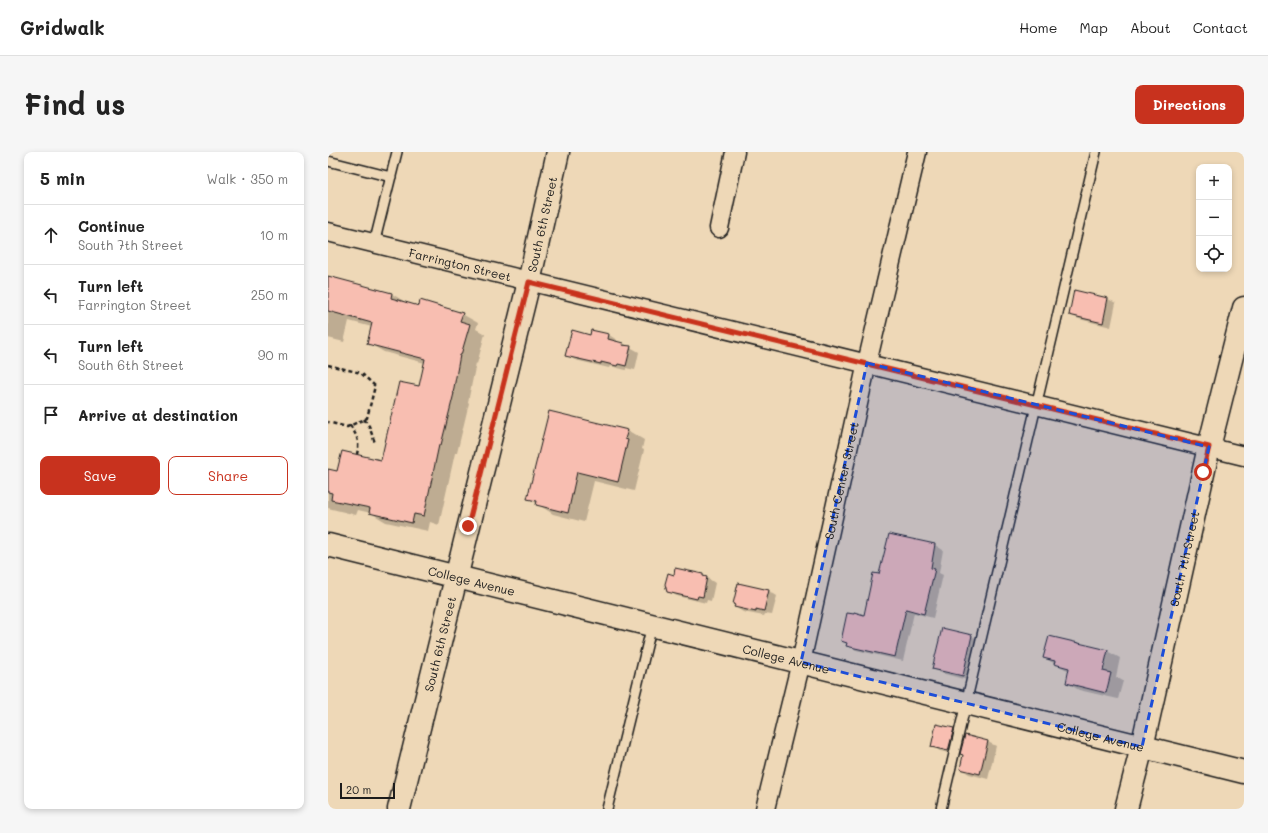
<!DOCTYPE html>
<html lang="en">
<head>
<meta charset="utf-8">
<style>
  body { margin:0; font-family:Mali,sans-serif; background:#f6f6f6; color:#222 }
  .controls { position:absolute; right:12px; top:12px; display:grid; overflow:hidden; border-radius:8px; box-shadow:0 2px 6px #0003 }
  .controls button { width:36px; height:36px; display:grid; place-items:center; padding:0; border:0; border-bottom:1px solid #e0e0e0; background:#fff; color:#222; font:20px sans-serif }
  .scale { position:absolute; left:12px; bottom:10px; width:55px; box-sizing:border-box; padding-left:4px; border:2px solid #1c1c1c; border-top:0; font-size:11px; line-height:14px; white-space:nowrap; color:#1c1c1c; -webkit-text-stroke:3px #eed8b7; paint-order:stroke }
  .stop { position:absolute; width:12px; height:12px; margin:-9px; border:3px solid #c8321e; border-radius:50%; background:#fff }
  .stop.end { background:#c8321e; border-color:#fff; box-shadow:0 1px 4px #0008 }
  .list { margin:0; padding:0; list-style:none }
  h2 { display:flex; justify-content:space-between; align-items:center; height:52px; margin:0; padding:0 16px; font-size:17px }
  h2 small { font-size:13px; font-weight:400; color:#767676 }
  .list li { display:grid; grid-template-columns:26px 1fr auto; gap:12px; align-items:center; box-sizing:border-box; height:60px; padding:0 16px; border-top:1px solid #e0e0e0 }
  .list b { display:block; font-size:15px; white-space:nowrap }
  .list p { margin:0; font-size:13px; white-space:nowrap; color:#767676 }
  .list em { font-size:13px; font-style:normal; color:#767676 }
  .actions { display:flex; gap:8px; padding:12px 16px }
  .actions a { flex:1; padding:9px 0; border:1px solid #c8321e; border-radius:8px; text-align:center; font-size:14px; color:#c8321e }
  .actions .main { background:#c8321e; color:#fff }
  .icon { flex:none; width:22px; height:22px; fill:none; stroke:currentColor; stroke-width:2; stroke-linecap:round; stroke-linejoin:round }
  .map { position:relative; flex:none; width:916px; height:657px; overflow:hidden; border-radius:8px }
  header { display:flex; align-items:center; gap:24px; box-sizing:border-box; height:56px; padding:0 20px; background:#fff; border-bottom:1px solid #e0e0e0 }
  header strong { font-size:19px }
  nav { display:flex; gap:22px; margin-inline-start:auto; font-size:14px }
  .intro { display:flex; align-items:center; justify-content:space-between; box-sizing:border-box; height:96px; padding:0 24px }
  h1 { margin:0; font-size:28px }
  .button { padding:10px 18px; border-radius:8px; background:#c8321e; color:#fff; font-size:14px; font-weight:700 }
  main { display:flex; gap:24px; padding:0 24px }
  aside { flex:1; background:#fff; border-radius:8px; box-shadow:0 2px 6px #0003 }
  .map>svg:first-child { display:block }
  .shadow { fill:#0003; fill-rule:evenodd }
  .building { fill:#f8beb1; stroke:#1c1c1c }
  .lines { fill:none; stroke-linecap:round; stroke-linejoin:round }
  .service-casing { stroke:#1c1c1c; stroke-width:12 }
  .minor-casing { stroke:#1c1c1c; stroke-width:21 }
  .tertiary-casing { stroke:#1c1c1c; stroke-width:25 }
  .secondary-casing { stroke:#1c1c1c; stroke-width:25 }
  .path { stroke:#1c1c1c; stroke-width:2.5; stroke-dasharray:4 3; stroke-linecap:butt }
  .service { stroke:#eed8b7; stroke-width:9 }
  .minor { stroke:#eed8b7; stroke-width:18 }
  .tertiary { stroke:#eed8b7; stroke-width:22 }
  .secondary { stroke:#eed8b7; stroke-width:22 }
  .route { stroke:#c8321e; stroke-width:5 }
  .marked { fill:#1d4ed8; fill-opacity:0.2; stroke:#1d4ed8; stroke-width:3; stroke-dasharray:8 5; stroke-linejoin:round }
  .labels { text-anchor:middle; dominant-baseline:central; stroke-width:3; stroke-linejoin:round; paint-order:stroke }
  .street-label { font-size:12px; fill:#1c1c1c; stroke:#eed8b7 }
</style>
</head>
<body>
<header>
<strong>Gridwalk</strong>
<nav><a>Home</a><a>Map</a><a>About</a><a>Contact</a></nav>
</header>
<div class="intro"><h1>Find us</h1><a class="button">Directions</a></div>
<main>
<aside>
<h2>5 min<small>Walk · 350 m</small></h2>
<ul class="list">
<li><svg class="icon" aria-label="ahead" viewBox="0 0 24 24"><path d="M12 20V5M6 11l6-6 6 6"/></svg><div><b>Continue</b><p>South 7th Street</p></div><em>10 m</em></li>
<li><svg class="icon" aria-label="left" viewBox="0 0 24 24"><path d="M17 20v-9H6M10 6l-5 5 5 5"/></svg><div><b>Turn left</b><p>Farrington Street</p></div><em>250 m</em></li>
<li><svg class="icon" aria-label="left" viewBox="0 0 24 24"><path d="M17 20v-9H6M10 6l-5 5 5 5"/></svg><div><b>Turn left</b><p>South 6th Street</p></div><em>90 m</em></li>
<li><svg class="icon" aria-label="arrive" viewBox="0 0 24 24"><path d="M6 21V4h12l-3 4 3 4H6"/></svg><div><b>Arrive at destination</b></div></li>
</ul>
<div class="actions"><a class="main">Save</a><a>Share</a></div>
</aside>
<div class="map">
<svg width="916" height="657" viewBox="0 0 916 657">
  <rect width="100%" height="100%" fill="#eed8b7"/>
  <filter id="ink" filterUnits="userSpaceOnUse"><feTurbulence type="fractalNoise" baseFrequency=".025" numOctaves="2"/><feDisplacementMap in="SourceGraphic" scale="8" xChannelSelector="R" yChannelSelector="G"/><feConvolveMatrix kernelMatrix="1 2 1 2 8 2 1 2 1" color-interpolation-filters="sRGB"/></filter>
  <g filter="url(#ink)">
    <path class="shadow" d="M0 133 64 142 79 151 91 155 134 162 150 171 148 177 157 182 149 212 148 211 140 250 141 251 129 301H127L111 373 102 370 100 379 58 370 43 361 30 358 28 363 0 356V318L10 321 53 309 92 235 97 211 56 200 40 191 44 175 21 169 16 190 0 186Z
      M747 139 780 147 788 151 783 175 751 167 742 163Z
      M264 179 281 183 289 188V190L295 191 311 200 307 218 298 216V218L282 214 281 216 247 208 238 203 263 184Z
      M299 278 316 288 314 297 316 298 306 339 266 329 256 370 225 362 200 346Z
      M607 393 615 398 611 421 615 423 605 466 586 461 575 509 528 498 514 489 536 464 552 424Z
      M375 423 387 431 383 449 379 448 378 451 349 444 340 439 346 424Z
      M441 439 449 444 444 463 437 462 436 464 415 460 407 455Z
      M614 477 644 484 652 489 643 529 613 521 605 517Z
      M779 499 792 506 788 525 795 529 790 547 751 538 739 531 741 519 716 506Z
      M626 577 634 582 629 603 612 599 604 594ZM612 596 626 599 625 601 612 598Z
      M660 590 668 594 660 627 641 622 633 617Z"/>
    <path class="building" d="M0 124 64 141 63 146 91 154 92 148 135 161 132 169 142 172 133 203H132L125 241H126L113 293H111L96 364 86 362 84 371 41 361 42 356 3 348 4 341 0 340V317L9 319 14 299 53 308 71 230 91 234 97 207 39 192 44 171 0 159Z
      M746 138 780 146 775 171 741 163Z
      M244 178 262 183 263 178 281 182 280 187 295 191 294 193 303 194 298 214 290 212 289 214 273 210V212L237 204Z
      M221 259 300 278 297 287 300 288 290 330 249 320 240 361 208 353 209 349 199 347Z
      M561 382 607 392 603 416 607 417 596 462 578 457 567 505 518 494 519 491 513 489 519 461 526 462V460L536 463 545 421 551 422Z
      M347 416 375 422V424L379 425 375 445 370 444 369 447 339 440 337 432 340 421 346 423Z
      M410 431 441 438 436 459 428 457V460L406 455 407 453 405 452Z
      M614 476 644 483 635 524 604 517Z
      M721 484 780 498 775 519 783 521 778 541 738 531 741 516 726 512 727 509 715 506Z
      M608 572 626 576 620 599 603 595Z
      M637 583 660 589 652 622 632 617 635 603 632 602Z"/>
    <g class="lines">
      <g class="service-casing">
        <path id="service" d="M0 9 63 25
          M46 92 69 0
          M279 657 324 473
          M613 657 768 0"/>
      </g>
      <g class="minor-casing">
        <g id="minor">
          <path d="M391 76 407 0"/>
          <path id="s1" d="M0 80 916 304"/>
          <path id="s2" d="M437 657 473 510 539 211 589 0"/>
        </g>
      </g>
      <g class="tertiary-casing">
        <g id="tertiary">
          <path id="s3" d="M0 393 916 620"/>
          <path id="s4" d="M71 657 201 130 230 0"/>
        </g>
      </g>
      <g class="secondary-casing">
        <g id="secondary">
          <path id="s5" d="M798 657 814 595 881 295 916 156"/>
        </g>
      </g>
      <path class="path" d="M0 213 33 221 47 234 39 266 19 275 0 270
        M36 267 41 274 47 291
        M22 273C29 284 32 289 29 302"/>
      <use href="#service" class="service"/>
      <use href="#minor" class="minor"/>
      <use href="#tertiary" class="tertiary"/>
      <use href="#secondary" class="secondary"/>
    </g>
  </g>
  <g class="lines" filter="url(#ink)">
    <path class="route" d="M140 374 201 130 881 295 875 320"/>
  </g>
  <path class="marked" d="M539 211 881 295 814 595 473 510Z"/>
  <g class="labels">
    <g class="street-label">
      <text stroke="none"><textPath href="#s4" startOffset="602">South 6th Street</textPath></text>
      <text stroke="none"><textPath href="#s1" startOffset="136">Farrington Street</textPath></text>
      <text stroke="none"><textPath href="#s2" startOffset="337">South Center Street</textPath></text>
      <text stroke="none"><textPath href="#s5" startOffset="257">South 7th Street</textPath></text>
      <text stroke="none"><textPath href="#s3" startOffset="148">College Avenue</textPath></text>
      <text stroke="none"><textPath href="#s4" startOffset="170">South 6th Street</textPath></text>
      <text stroke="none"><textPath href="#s3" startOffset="472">College Avenue</textPath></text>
      <text stroke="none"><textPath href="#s3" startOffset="796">College Avenue</textPath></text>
    </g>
  </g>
</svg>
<div class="controls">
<button>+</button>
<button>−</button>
<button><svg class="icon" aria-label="locate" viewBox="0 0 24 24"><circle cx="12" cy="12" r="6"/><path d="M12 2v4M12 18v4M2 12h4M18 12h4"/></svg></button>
</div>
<div class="scale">20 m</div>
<div class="stop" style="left:875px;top:320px"></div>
<div class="stop end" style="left:140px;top:374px"></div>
</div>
</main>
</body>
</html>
